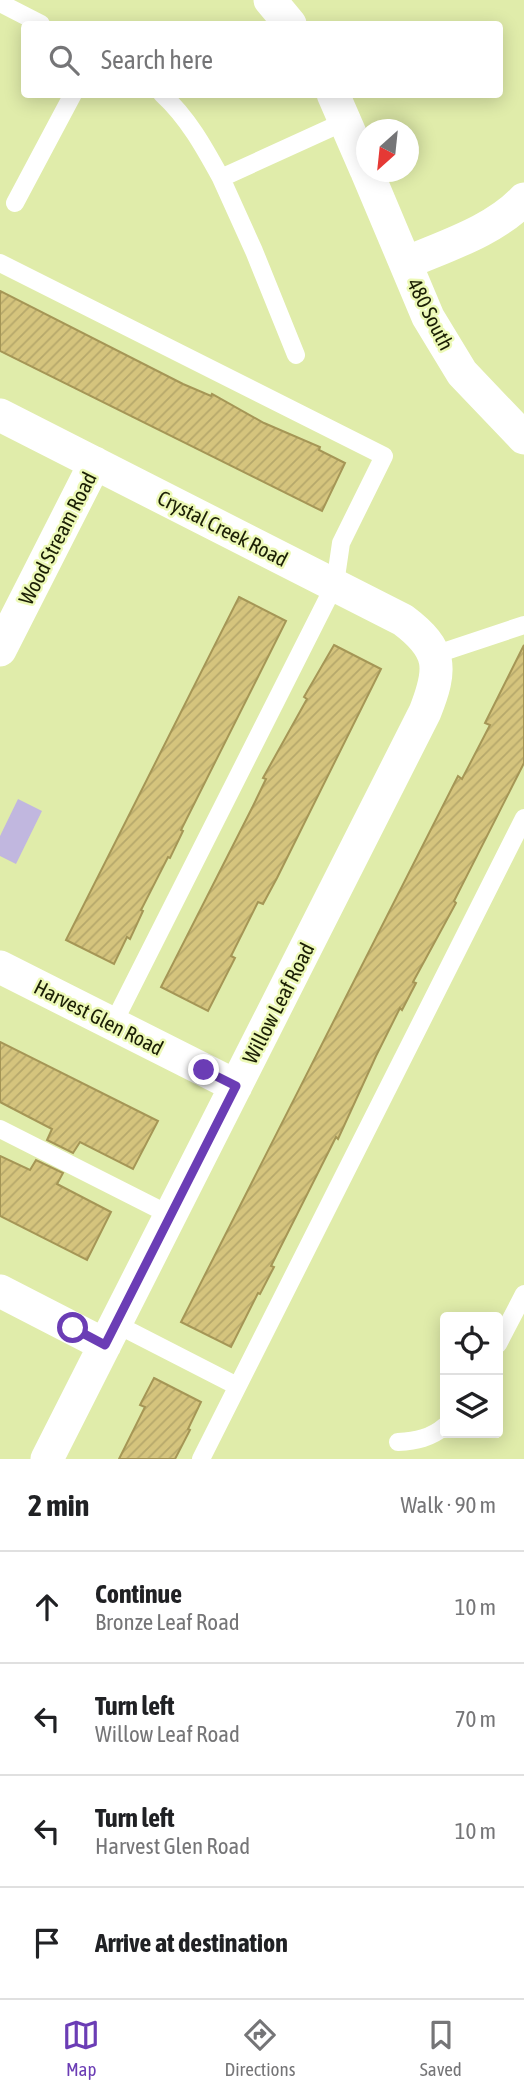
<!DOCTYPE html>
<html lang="en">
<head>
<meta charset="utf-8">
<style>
  body { margin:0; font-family:"Asap Condensed",sans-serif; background:#f2f2f2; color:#202124 }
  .controls { position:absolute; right:21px; bottom:21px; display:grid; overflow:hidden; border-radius:7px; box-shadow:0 4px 18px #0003 }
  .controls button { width:63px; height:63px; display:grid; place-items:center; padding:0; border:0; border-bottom:2px solid #e0e0e0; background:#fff; color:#202124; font:35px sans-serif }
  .compass { position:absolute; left:356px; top:119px; width:63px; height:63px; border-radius:50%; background:#fff; box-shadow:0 4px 18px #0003; rotate:207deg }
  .stop { position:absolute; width:21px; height:21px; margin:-16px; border:5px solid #6b3db5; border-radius:50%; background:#fff }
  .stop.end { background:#6b3db5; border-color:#fff; box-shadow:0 2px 7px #0008 }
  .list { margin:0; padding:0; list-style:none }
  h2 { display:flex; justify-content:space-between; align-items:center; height:91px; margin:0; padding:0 28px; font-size:30px }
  h2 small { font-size:23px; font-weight:400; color:#757577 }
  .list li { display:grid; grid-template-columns:46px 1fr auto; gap:21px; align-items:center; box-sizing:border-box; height:112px; padding:0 28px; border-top:2px solid #e0e0e0 }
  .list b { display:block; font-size:26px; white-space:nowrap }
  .list p { margin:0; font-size:23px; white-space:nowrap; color:#757577 }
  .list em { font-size:23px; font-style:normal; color:#757577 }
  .icon { flex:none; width:38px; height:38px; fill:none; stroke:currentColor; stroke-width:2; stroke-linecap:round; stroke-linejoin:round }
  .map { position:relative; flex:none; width:524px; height:1459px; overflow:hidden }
  .search { position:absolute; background:#fff; box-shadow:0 4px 18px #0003; left:21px; right:21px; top:21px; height:77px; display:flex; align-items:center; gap:18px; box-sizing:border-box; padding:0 24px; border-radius:7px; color:#757577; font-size:26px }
  .sheet { height:539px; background:#fff }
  nav { display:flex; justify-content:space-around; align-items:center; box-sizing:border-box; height:98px; border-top:2px solid #e0e0e0; background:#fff; font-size:19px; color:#757577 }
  nav a { display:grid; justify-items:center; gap:4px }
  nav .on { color:#6b3db5 }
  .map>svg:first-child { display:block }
  .grass { fill:#c1b7df }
  .building { fill:url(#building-hatch); stroke:#a59656; stroke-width:2 }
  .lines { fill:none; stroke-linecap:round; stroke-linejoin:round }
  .lane { stroke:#fff; stroke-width:18 }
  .street { stroke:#fff; stroke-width:33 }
  .route { stroke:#6b3db5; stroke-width:9 }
  .labels { text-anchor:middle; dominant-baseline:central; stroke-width:5; stroke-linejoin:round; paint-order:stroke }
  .street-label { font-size:21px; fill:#1b1f05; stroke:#edf9b7 }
</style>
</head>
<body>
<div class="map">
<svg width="524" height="1459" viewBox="0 0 524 1459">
  <defs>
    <pattern id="building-hatch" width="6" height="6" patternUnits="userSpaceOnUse" patternTransform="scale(1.75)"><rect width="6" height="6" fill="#d5c47d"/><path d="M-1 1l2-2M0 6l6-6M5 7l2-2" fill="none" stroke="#b6a86b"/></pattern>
  </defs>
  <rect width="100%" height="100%" fill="#e0ecaa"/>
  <path class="grass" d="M18 799 42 811 16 864 0 856V836Z"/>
  <path class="building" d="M0 291 183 384 211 396 212 394 264 423 320 447 319 450 345 463 322 511 0 351Z
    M239 597 286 621 181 830 183 831 170 858 168 857 141 910 143 911 130 939 127 937 114 964 66 940Z
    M334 645 381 669 277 878 263 904 258 902 231 956 235 958 208 1011 161 987 253 806 266 779 263 778 307 699 304 697Z
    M524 645V763L454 901 456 903 413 982 416 983 402 1010 400 1008 376 1056 338 1139 336 1137 271 1266 274 1267 260 1294 258 1293 231 1347 181 1322 458 776 462 779 490 725 485 723Z
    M0 1042 158 1121 133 1169 80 1142 73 1153 47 1140 52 1129 0 1102Z
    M0 1156 30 1170 36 1160 63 1173 57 1184 111 1212 87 1260 0 1216Z
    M154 1378 201 1402 188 1429 190 1430 175 1459H119L145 1407 140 1405Z"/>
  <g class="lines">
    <path class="lane" d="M0 3 41 24
      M162 94C188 118 204 147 221 178
      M15 203 73 94
      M0 263 384 456 341 543 335 584 113 1024
      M296 355 254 251 221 178 346 121
      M434 655 524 625
      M0 1129 170 1215
      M116 1324 237 1386
      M498 1344 524 1294
      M398 1442C416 1441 431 1438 445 1426
      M201 1459 524 818"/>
    <path class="street" d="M270 0 290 24
      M333 94 366 170
      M367 172 428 317 462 373 524 438
      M406 263C445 246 494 231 524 199
      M0 415 403 620C443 650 442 669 425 712L47 1459
      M0 650 95 463
      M0 967 236 1086
      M0 1291 105 1345"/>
  </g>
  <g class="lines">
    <path class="route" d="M73 1328 105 1345 236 1086 204 1070"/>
  </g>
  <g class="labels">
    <g class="street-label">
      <text transform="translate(431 314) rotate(63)">480 South</text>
      <text transform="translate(223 528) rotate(27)">Crystal Creek Road</text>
      <text transform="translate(57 538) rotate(-63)">Wood Stream Road</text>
      <text transform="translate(278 1003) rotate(-63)">Willow Leaf Road</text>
      <text transform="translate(99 1017) rotate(27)">Harvest Glen Road</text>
    </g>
  </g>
</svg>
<div class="controls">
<button><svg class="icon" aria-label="locate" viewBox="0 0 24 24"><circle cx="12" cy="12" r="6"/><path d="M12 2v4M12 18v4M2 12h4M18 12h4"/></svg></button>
<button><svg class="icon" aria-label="layers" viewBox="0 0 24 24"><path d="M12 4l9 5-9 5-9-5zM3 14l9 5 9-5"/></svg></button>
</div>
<svg class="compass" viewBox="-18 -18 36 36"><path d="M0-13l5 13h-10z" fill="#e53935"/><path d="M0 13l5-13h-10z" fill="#757577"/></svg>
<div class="stop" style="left:73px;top:1328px"></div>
<div class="stop end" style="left:204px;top:1070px"></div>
<div class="search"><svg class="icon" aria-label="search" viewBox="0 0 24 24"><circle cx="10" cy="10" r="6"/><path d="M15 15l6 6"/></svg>Search here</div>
</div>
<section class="sheet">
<h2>2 min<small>Walk · 90 m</small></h2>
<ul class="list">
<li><svg class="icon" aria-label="ahead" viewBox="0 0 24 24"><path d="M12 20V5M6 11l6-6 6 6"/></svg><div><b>Continue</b><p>Bronze Leaf Road</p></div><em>10 m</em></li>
<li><svg class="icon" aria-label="left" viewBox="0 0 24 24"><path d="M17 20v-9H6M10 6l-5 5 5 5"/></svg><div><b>Turn left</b><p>Willow Leaf Road</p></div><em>70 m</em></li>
<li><svg class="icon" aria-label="left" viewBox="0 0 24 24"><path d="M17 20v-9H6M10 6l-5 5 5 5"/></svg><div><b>Turn left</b><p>Harvest Glen Road</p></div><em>10 m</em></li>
<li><svg class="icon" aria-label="arrive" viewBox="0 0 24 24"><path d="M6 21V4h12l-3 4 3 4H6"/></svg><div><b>Arrive at destination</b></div></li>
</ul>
</section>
<nav>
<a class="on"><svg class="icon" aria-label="map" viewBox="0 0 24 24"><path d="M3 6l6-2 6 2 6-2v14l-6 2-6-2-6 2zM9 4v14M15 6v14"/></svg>Map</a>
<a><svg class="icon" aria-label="directions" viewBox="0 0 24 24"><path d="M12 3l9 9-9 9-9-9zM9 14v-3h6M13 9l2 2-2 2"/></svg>Directions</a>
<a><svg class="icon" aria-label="saved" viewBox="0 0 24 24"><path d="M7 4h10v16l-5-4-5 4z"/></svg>Saved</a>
</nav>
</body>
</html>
